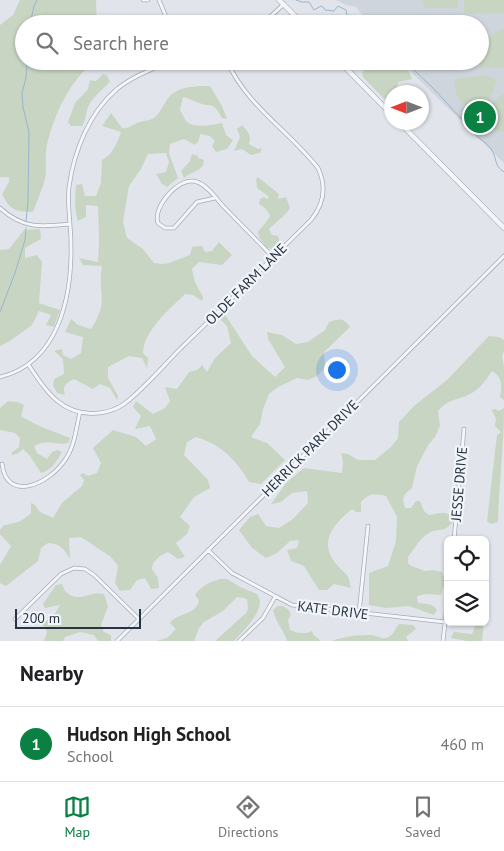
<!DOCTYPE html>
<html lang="en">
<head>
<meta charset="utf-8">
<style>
  body { margin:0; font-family:"PT Sans",sans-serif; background:#f6f6f6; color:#202124 }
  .controls { position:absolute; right:15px; bottom:15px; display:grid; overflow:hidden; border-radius:8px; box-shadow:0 1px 4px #0004 }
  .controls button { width:45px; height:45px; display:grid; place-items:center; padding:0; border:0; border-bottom:1px solid #e0e0e0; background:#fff; color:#202124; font:25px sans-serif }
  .compass { position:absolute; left:384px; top:85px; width:45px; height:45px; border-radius:50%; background:#fff; box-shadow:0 1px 4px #0004; rotate:270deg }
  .scale { position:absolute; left:15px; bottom:12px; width:126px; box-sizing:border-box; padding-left:5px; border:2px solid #283344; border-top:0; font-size:14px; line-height:18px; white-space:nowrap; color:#283344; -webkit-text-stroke:4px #f1f4f8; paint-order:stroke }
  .you { position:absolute; left:336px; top:369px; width:18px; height:18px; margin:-12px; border:4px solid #fff; border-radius:50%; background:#1a73e8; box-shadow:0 0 0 8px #1a73e833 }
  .badge { display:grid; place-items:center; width:32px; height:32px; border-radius:50%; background:#0b8043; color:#fff; font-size:16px; font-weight:700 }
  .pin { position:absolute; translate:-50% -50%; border:2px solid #fff; box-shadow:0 1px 5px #0006 }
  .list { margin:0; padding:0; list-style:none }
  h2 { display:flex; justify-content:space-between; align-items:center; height:65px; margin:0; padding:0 20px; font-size:21px }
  h2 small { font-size:16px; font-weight:400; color:#757577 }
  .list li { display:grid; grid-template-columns:32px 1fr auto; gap:15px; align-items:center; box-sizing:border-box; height:75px; padding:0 20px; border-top:1px solid #e0e0e0 }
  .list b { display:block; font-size:19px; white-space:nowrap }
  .list p { margin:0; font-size:16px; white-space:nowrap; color:#757577 }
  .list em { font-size:16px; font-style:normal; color:#757577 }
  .icon { flex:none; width:28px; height:28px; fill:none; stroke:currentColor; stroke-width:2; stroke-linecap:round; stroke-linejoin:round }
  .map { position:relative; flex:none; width:504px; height:641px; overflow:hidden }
  .search { position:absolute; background:#fff; box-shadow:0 1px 4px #0004; left:15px; right:15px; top:15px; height:55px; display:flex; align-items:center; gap:12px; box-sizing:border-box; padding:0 18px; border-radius:28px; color:#757577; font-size:19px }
  .sheet { height:140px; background:#fff }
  nav { display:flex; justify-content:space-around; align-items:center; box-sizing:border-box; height:70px; border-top:1px solid #e0e0e0; background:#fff; font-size:14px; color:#757577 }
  nav a { display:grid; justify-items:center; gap:2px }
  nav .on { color:#0b8043 }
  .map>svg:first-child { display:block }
  .built { fill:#cfd5dd }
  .green { fill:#c8d5c2 }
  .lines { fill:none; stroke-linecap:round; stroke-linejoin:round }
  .stream { stroke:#9ab5cd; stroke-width:1 }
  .minor-casing { stroke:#a6acb6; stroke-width:4.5 }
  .tertiary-casing { stroke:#a6acb6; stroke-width:5.5 }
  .minor { stroke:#f4f6f9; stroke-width:3 }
  .tertiary { stroke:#f4f6f9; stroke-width:4.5 }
  .labels { text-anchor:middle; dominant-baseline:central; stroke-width:4.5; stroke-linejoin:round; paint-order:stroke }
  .street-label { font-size:14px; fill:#283344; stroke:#f1f4f8 }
</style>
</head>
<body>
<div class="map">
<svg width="504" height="641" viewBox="0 0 504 641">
  <rect width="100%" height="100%" fill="#e1e5eb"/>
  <path class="built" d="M336 0H504V163L400 61H480V24H369L356 7 346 5Z"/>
  <path class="green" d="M20 0H96L97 24H24V61H98C72 72 49 125 46 152 45 161 47 170 45 179 42 190 37 201 33 212 14 211 11 211 2 194L9 182V177H0V25L13 15Z
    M422 0H458V8H425Z
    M464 0H504V13L464 14Z
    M504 28V68H479C484 48 483 36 504 28Z
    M379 61H400L409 71 412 79 398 82 397 92H392L391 106 363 77 362 73 365 69H371Z
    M103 74 107 75 110 82C102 90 90 99 87 110 85 118 86 119 82 126H71L68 122 75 103 88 89 90 80 96 81Z
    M488 75 496 80 493 92 480 119C466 106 453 100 455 79Z
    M199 86H210L222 106 227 119 222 118C212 100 212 108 199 103 193 101 189 98 183 97L180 110C182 113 184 118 186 121 194 129 212 125 222 123L226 135 233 140 227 149 216 152 212 146 215 141 210 136 200 134 199 140 195 145 184 139 170 144 169 153 178 178 167 187 162 184 156 174 166 172 169 162 166 153 148 154 141 169 129 186 123 222 127 238 143 249 154 263 162 264 169 263 190 255 192 247 202 246 205 252 212 251 219 242 232 255 222 265 199 262 192 269 195 282 203 297 202 301 193 295 185 294C170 309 144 330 143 353L148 358 147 368 142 358 129 356 108 367V378L118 396 117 400 110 388 100 384 93 389 74 379C66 383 62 386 65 395L57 393 53 385 54 379 64 374 63 359 54 351 62 349 63 355 71 359 81 353 83 337 65 332 71 319 78 325 91 329C110 301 97 293 102 266L83 265 79 258 98 262 99 241 98 206 86 205V217L78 221C74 209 75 197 76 185L82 184 85 196H96L101 183 102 160C113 154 117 143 121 132L102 126 111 113 122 128C128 129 131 126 137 123 141 121 147 121 152 119 161 114 163 104 169 97 177 88 189 87 199 86Z
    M504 94V132L480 127C483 112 491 101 504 94Z
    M242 125C248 132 252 135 249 144L258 149 262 148 260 153 251 155 242 149 234 151 240 137 237 129Z
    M192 154 198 156V158L204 160 203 166C197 172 190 173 184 178L181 171 190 161Z
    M258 177 279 194 278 199 286 197 290 208C286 215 275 223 269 229L272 235 278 236 281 245 277 250 267 248 259 237 258 232C262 226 268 222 270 215L266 209 259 204 260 199 264 197 267 199 269 197 257 188 256 179Z
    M40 229 41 239 25 248V258L37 255 42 262 39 303 60 310 54 327 46 325 51 315 39 311 32 325 10 341 0 346V250L9 249 24 230Z
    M224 313 252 356 275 377 285 367 268 339 267 332 282 335 296 344 308 342 325 330 329 322C339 319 343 317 350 327L324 352 325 368 317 376 308 380 297 378 278 387 269 394 263 409 260 424 251 437 267 443 285 460 261 484 249 482C236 460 222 445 196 437L187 442 184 455 208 480 210 488 194 497 180 517 190 526 187 534 176 543 185 557 178 559 168 552 160 556 153 563 152 569 158 578 159 588 151 589 145 578 137 580 130 590 120 591 115 583 118 566 111 557 81 537 69 538 70 559C64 549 61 544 48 543L41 548 38 561 6 586 0 583V565L11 546 0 534V530L4 525C15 524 23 521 31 513V503L34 504 40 512 53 518 62 503 82 486 84 480 80 475 83 473 88 476 97 473 101 463 93 448 113 430 136 437 146 446 156 439 150 426 135 429 141 416 133 407 136 401 153 414 165 408 170 401 165 387 177 389 189 372 197 370 202 365 207 372 215 358 231 343 227 326 218 317Z
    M489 336 499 337 504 340V351L502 356 504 367V400L500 397C502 385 503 378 492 371 486 380 480 389 470 394 456 401 450 398 438 411L440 426 435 437 429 444 417 466 412 488 405 494 403 500 405 508H411L416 501H420L424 511 429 515C438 514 449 509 453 521 444 534 440 527 429 533 421 537 414 549 408 557V563C414 569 418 567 424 571L433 570 442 572 445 581 441 595 426 594 417 596 418 603C425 604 433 603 437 610L434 615 409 606 386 608 369 605V573L388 566 396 541 397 517 386 496C375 493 369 493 361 502V512H356L352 509C332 525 318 543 337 565 347 576 348 572 351 588L334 584 327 590H319L304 566 291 561 287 550 297 548 299 540 290 541 277 553 266 558 252 548 239 530 250 517 258 514 266 526 279 528 293 519 308 503 307 491 292 493 281 502 271 504 287 482 304 468 342 473 343 462 341 453 348 454 358 460H375L391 447 398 438 399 422 415 405 447 380Z
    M8 401 18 402 24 405 21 416C36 426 53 431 70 438L68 443C55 446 50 438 34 446L37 453 47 459 52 452 58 450 62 452C56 462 52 470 41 473L30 456 23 449 19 453 12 455 11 453 19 447 20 438 15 433 0 430V408Z
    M504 408C504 446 499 483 498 522L491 524 487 521 497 435 501 432 495 426 496 419 492 410 495 409 499 411Z
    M220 579H227L240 587 257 594C258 597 260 599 260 602 260 615 242 632 234 641H215L247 612 248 608 247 599 237 597 223 611 204 622 199 628 194 641H156L167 638 176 629 170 623C178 612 195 616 199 601L195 595C201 586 210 582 220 579Z
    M62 584 65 591C80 605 89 590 104 594L108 607 101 625 104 632 111 635V641H98L94 635 80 632 65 637 63 641H44L47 632 39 618 41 617 46 621 54 615 60 605 45 608 43 604 56 585Z
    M278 606H283L289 610 291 615 288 620 290 630C297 633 304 635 312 631L313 634 321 641H287C284 630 275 622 273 610Z
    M477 622H484L482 641H467L451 638 454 632 472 634Z
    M399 624 413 625 416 629 406 637 408 641H332C344 636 358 635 371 635 378 636 384 641 390 636 395 633 395 628 399 624Z"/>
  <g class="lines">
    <path class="stream" d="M296 0 302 2H309L314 10 321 6 324 8 325 10 334 11 338 6 346 10 347 16 351 20 363 22 368 18 374 17 382 24
      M30 24 34 6 37 0
      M408 61 411 67 433 88 469 127C474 137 486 141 491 149 498 159 493 165 504 172
      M26 221 28 201 29 132 23 107 22 93 26 78 27 61
      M0 312 15 273 25 240 26 228"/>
    <g class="minor-casing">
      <path id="minor" d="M143 0H148
        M159 0 169 24
        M258 24 271 16 284 4
        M215 198 197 202 174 228H165L158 223C152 207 180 175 197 182 207 185 216 198 223 206L273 257
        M0 208C23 229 41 227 70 224
        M28 364C46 391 62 417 99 413 107 412 117 409 124 404 144 389 163 366 181 348 225 306 267 263 311 220 324 204 327 187 318 168 289 131 246 105 227 61
        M0 377C59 363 72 296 71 244 71 225 67 206 69 187 74 151 89 113 117 89 133 76 153 69 171 61
        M2 464C7 504 50 483 65 460 75 446 76 428 80 412
        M454 540 464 429
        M208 550 232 573 292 605 445 622
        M359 613 368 526
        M15 619 61 574 74 568 85 569 94 575 139 619
        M117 641 504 256
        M239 641 263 618 275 597
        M443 641 448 597"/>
    </g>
    <g class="tertiary-casing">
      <path id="tertiary" d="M279 0 303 24
        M339 61 392 115
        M399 122 504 228"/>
    </g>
    <use href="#minor" class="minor"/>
    <use href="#tertiary" class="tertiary"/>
  </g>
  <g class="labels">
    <g class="street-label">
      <text transform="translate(246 284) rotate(-45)">OLDE FARM LANE</text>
      <text transform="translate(310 448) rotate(-45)">HERRICK PARK DRIVE</text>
      <text transform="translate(459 484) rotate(-85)">JESSE DRIVE</text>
      <text transform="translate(333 610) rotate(7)">KATE DRIVE</text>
    </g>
  </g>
</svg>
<div class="controls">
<button><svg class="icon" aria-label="locate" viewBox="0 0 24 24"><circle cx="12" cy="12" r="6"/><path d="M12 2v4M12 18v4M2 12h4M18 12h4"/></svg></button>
<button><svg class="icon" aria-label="layers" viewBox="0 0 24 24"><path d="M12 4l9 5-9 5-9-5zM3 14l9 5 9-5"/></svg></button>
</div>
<svg class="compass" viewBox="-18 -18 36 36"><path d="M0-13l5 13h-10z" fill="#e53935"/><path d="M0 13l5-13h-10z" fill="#757577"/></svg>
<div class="scale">200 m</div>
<div class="you"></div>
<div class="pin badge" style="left:480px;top:117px">1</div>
<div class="search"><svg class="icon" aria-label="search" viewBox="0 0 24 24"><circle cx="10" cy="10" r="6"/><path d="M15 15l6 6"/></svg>Search here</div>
</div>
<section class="sheet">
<h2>Nearby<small></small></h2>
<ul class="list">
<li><span class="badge">1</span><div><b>Hudson High School</b><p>School</p></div><em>460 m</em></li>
</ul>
</section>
<nav>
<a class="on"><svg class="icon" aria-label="map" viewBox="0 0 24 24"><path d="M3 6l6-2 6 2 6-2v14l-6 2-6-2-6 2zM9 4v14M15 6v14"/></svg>Map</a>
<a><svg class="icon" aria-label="directions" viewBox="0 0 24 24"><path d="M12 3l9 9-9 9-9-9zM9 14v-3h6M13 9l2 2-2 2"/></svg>Directions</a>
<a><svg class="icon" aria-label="saved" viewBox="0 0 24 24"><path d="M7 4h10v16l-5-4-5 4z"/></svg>Saved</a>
</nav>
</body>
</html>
